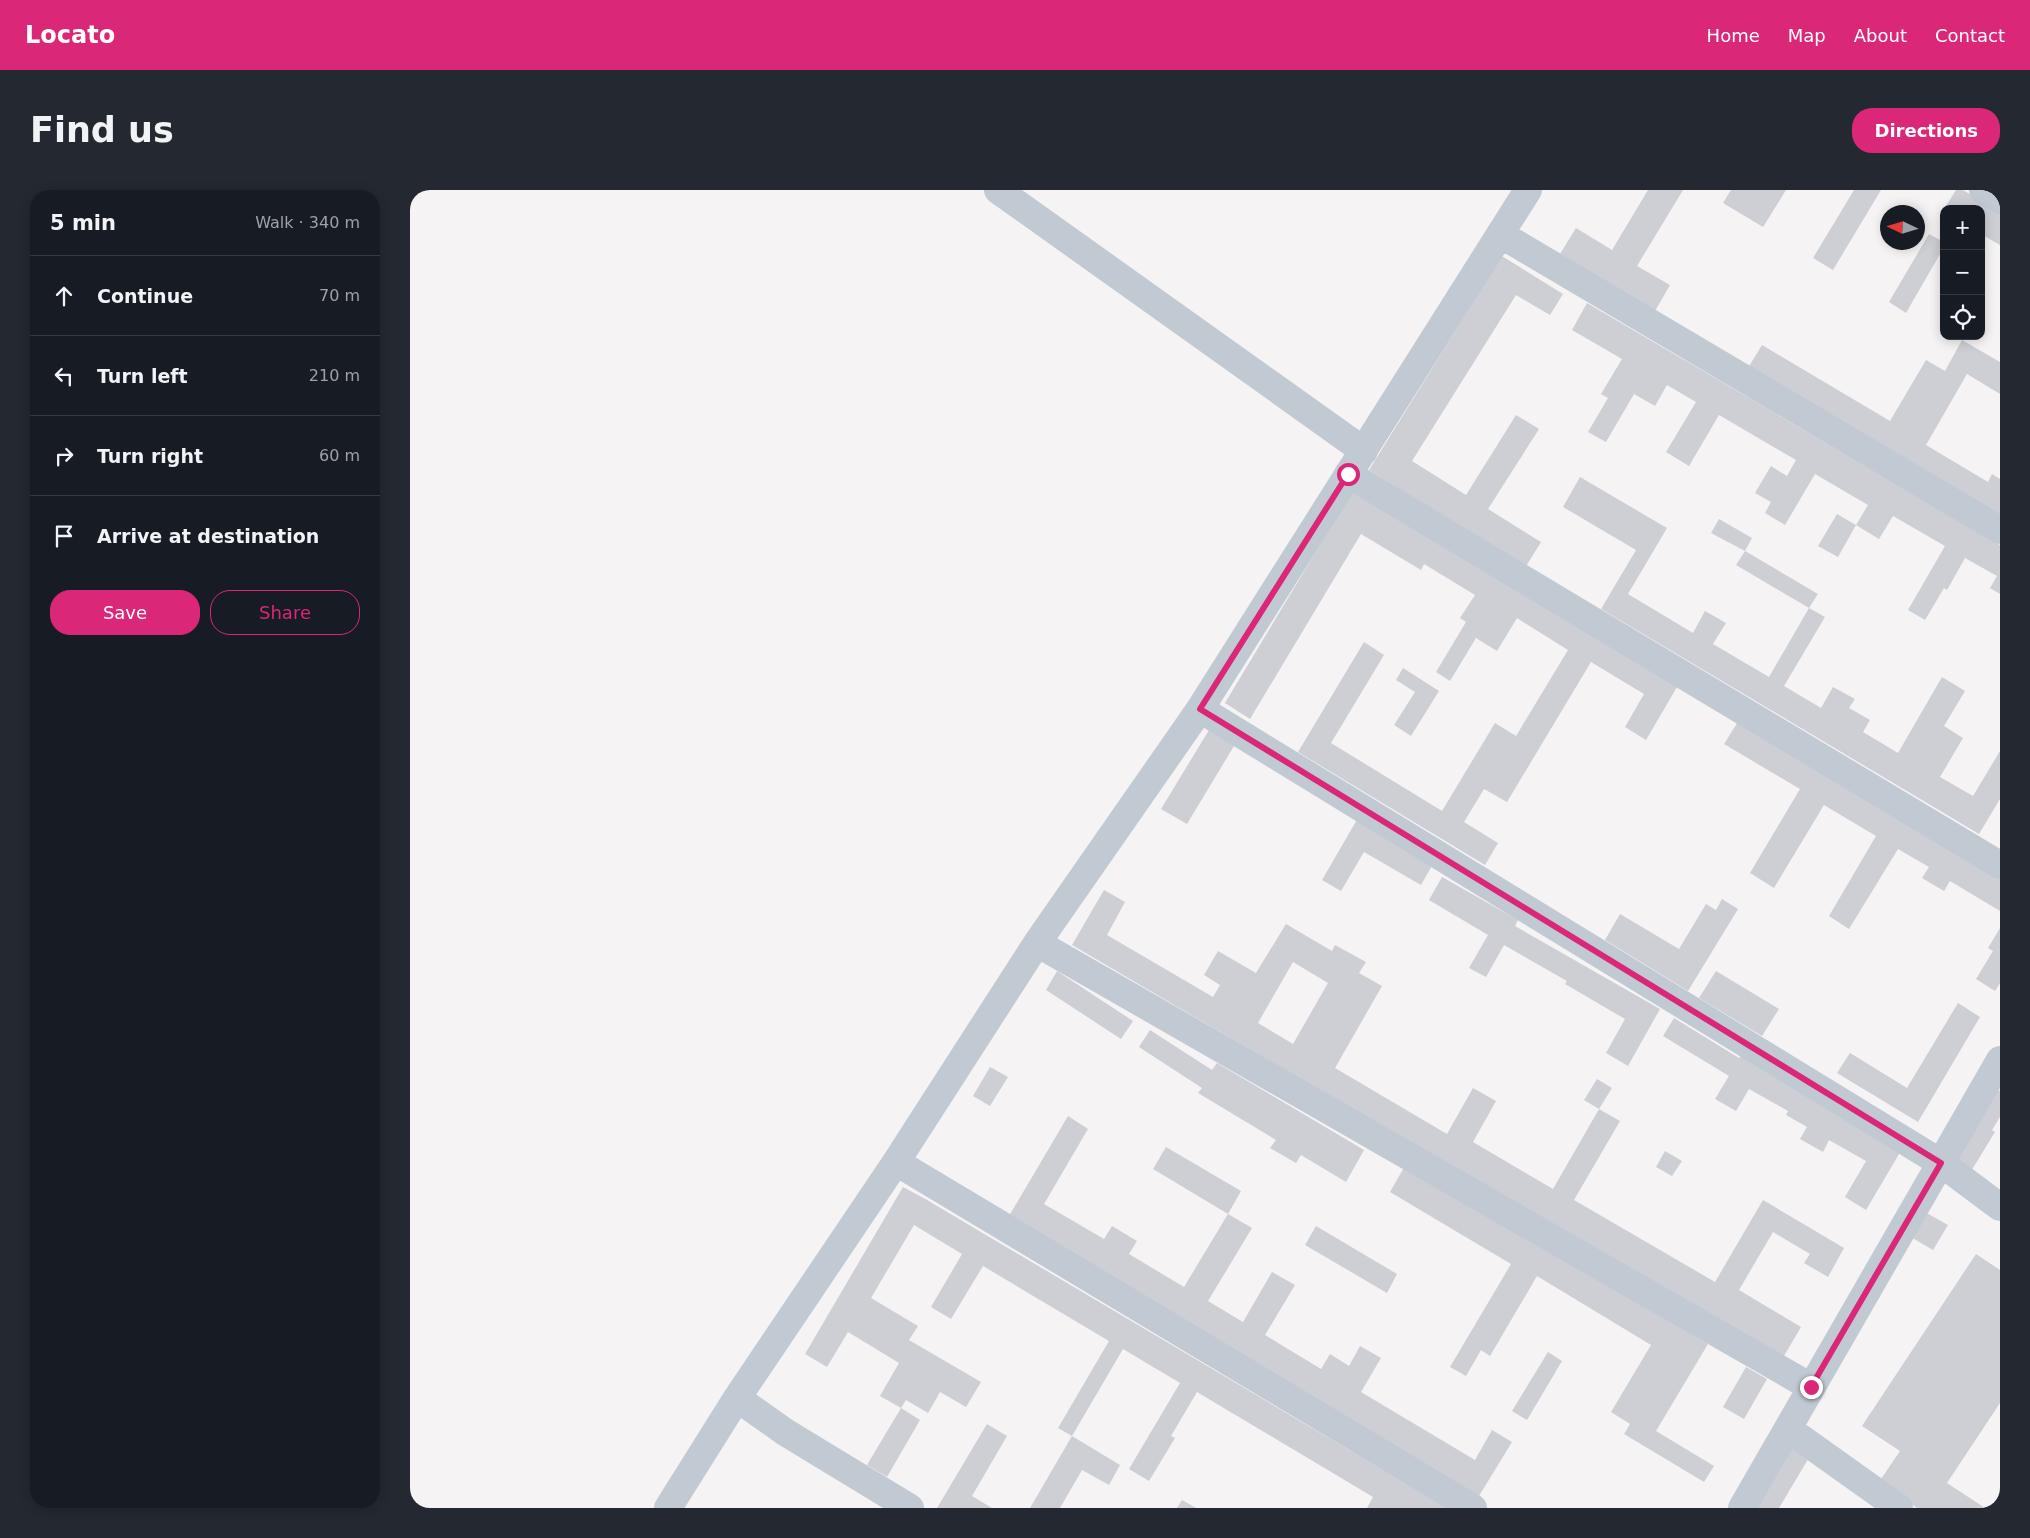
<!DOCTYPE html>
<html lang="en">
<head>
<meta charset="utf-8">
<style>
  body { margin:0; font-family:"DejaVu Sans",sans-serif; background:#242831; color:#f1f3f6 }
  .controls { position:absolute; right:15px; top:15px; display:grid; overflow:hidden; border-radius:10px; box-shadow:0 2px 12px #0003 }
  .controls button { width:45px; height:45px; display:grid; place-items:center; padding:0; border:0; border-bottom:1px solid #363941; background:#171b24; color:#f1f3f6; font:25px sans-serif }
  .compass { position:absolute; left:1470px; top:15px; width:45px; height:45px; border-radius:50%; background:#171b24; box-shadow:0 2px 12px #0003; rotate:274deg }
  .stop { position:absolute; width:15px; height:15px; margin:-11px; border:4px solid #db2777; border-radius:50%; background:#fff }
  .stop.end { background:#db2777; border-color:#fff; box-shadow:0 1px 5px #0008 }
  .list { margin:0; padding:0; list-style:none }
  h2 { display:flex; justify-content:space-between; align-items:center; height:65px; margin:0; padding:0 20px; font-size:21px }
  h2 small { font-size:16px; font-weight:400; color:#9ea1a6 }
  .list li { display:grid; grid-template-columns:32px 1fr auto; gap:15px; align-items:center; box-sizing:border-box; height:80px; padding:0 20px; border-top:1px solid #363941 }
  .list b { display:block; font-size:19px; white-space:nowrap }
  .list em { font-size:16px; font-style:normal; color:#9ea1a6 }
  .actions { display:flex; gap:10px; padding:15px 20px }
  .actions a { flex:1; padding:11px 0; border:1px solid #db2777; border-radius:20px; text-align:center; font-size:18px; color:#db2777 }
  .actions .main { background:#db2777; color:#fff }
  .icon { flex:none; width:28px; height:28px; fill:none; stroke:currentColor; stroke-width:2; stroke-linecap:round; stroke-linejoin:round }
  .map { position:relative; flex:none; width:1590px; height:1318px; overflow:hidden; border-radius:20px }
  header { display:flex; align-items:center; gap:30px; box-sizing:border-box; height:70px; padding:0 25px; background:#db2777; color:#fff }
  header strong { font-size:24px }
  nav { display:flex; gap:28px; margin-inline-start:auto; font-size:18px }
  .intro { display:flex; align-items:center; justify-content:space-between; box-sizing:border-box; height:120px; padding:0 30px }
  h1 { margin:0; font-size:35px }
  .button { padding:12px 22px; border-radius:20px; background:#db2777; color:#fff; font-size:18px; font-weight:700 }
  main { display:flex; gap:30px; padding:0 30px }
  aside { flex:1; background:#171b24; border-radius:20px; box-shadow:0 2px 12px #0003 }
  .map>svg:first-child { display:block }
  .building { fill:#cdcfd5; fill-rule:evenodd }
  .lines { fill:none; stroke-linecap:round; stroke-linejoin:round }
  .minor { stroke:#c1cad2; stroke-width:28 }
  .route { stroke:#db2777; stroke-width:6 }
</style>
</head>
<body>
<header>
<strong>Locato</strong>
<nav><a>Home</a><a>Map</a><a>About</a><a>Contact</a></nav>
</header>
<div class="intro"><h1>Find us</h1><a class="button">Directions</a></div>
<main>
<aside>
<h2>5 min<small>Walk · 340 m</small></h2>
<ul class="list">
<li><svg class="icon" aria-label="ahead" viewBox="0 0 24 24"><path d="M12 20V5M6 11l6-6 6 6"/></svg><div><b>Continue</b></div><em>70 m</em></li>
<li><svg class="icon" aria-label="left" viewBox="0 0 24 24"><path d="M17 20v-9H6M10 6l-5 5 5 5"/></svg><div><b>Turn left</b></div><em>210 m</em></li>
<li><svg class="icon" aria-label="right" viewBox="0 0 24 24"><path d="M7 20v-9h11M14 6l5 5-5 5"/></svg><div><b>Turn right</b></div><em>60 m</em></li>
<li><svg class="icon" aria-label="arrive" viewBox="0 0 24 24"><path d="M6 21V4h12l-3 4 3 4H6"/></svg><div><b>Arrive at destination</b></div></li>
</ul>
<div class="actions"><a class="main">Save</a><a>Share</a></div>
</aside>
<div class="map">
<svg width="1590" height="1318" viewBox="0 0 1590 1318">
  <rect width="100%" height="100%" fill="#f5f3f3"/>
  <path class="building" d="M1238 0H1273L1227 76 1260 95 1245 121 1150 64 1166 38 1202 60Z
    M1321 0H1376L1353 37 1313 13Z
    M1444 0H1471L1423 80 1403 68Z
    M1546 0H1553L1590 23V55L1571 44V19H1534Z
    M1519 44 1534 52V57L1496 123 1479 112Z
    M1092 66 1153 104 1140 125 1106 105 1002 271 1056 305 1106 225 1129 239 1078 319 1131 352 1115 378 959 280Z
    M1177 113 1590 355V404L1580 398 1587 386 1555 368 1537 400 1534 398 1515 430 1498 420 1535 356 1483 326 1469 349 1446 335 1458 315 1405 284 1375 335 1355 323 1361 312 1345 303 1361 276 1377 286 1386 270 1309 225 1279 276 1256 262 1286 212 1257 195 1245 216 1224 204 1196 252 1178 242 1198 208 1191 204 1212 169 1162 140Z
    M1552 150 1590 172V204L1557 184 1516 255 1578 292 1582 284 1590 289V327L1338 178 1352 155 1480 231 1516 170 1535 181Z
    M1170 287 1257 338 1218 404 1283 443 1295 421 1316 433 1303 454 1359 487 1399 418 1415 427 1374 496 1411 518 1423 497 1445 509 1439 518 1460 530 1453 542 1488 563 1532 487 1555 501 1534 536 1553 548 1530 587 1563 606 1590 561V609L1569 644 1191 419 1226 360 1153 317Z
    M943 300 1267 497 1236 550 1215 537 1234 504 1181 472 1097 612 1074 599 1054 632 1088 653 1075 675 888 562 954 452 974 465 921 553 1032 621 1085 533 1106 546 1158 460 1107 428 1087 461 1066 448 1040 491 1026 482 1056 432 1050 428 1065 405 1014 374 1011 380 951 344 840 529 815 513Z
    M1427 324 1446 335 1428 367 1408 356Z
    M1309 329 1342 348 1335 361 1408 404 1399 418 1326 375 1335 361 1301 343Z
    M993 478 1029 501 1001 546 984 535 1005 502 986 490Z
    M1329 530 1590 689V721L1540 691 1534 701 1512 688 1519 677 1488 659 1439 739 1419 726 1466 646 1414 615 1364 698 1340 683 1390 599 1314 554Z
    M799 540 824 556 777 634 751 619Z
    M948 628 1024 672 1011 695 954 662 931 701 912 690Z
    M1032 687 1108 730 1105 736 1250 819 1218 876 1196 863 1215 829 1155 794 1157 791 1094 755 1076 787 1059 778 1078 745 1019 710Z
    M694 700 715 712 697 745 803 807 810 795 794 785 808 761 846 783 876 734 922 761 925 755 956 772 949 783 972 796 925 878 1037 944 1063 898 1086 911 1063 952 1143 999 1189 919 1210 931 1164 1010 1305 1092 1353 1010 1434 1058 1418 1087 1394 1073 1400 1064 1363 1042 1329 1100 1391 1137 1371 1171 662 755ZM883 772 918 793 883 854 848 833Z
    M1312 709 1328 719 1278 801 1195 750 1210 724 1269 759 1296 714 1306 720Z
    M1590 738V793L1585 801 1566 789 1583 761 1578 758Z
    M647 781 723 831 711 849 636 800Z
    M1306 781 1369 819 1352 846 1289 808Z
    M1548 813 1570 827 1508 932 1427 883 1440 863 1497 898Z
    M1264 828 1329 868 1331 865 1492 959 1456 1020 1435 1007 1456 971 1419 950 1413 962 1390 949 1397 937 1376 925 1378 921 1339 899 1326 921 1305 909 1319 886 1253 846Z
    M740 840 802 880 807 873 954 960 936 992 891 965 886 973 860 958 866 950 788 903 792 898 729 857Z
    M580 877 598 887 580 916 563 906Z
    M1187 889 1202 898 1189 919 1174 910Z
    M1584 897 1590 901V927L1582 940 1585 942 1560 983 1540 970Z
    M658 926 678 939 634 1014 694 1049 702 1036 727 1051 719 1064 774 1097 818 1024 743 979 756 957 831 1001 818 1024 842 1038 798 1111 833 1132 862 1082 885 1095 855 1145 911 1179 920 1164 939 1176 950 1156 971 1168 951 1202 1065 1270 1082 1240 1102 1252 1069 1306 599 1026Z
    M1255 961 1272 971 1262 986 1246 977Z
    M996 974 1298 1154 1246 1241 1304 1276 1294 1292 1214 1244 1220 1234 1201 1222 1241 1155 1127 1086 1080 1166 1071 1160 1056 1186 1040 1177 1101 1074 980 1002Z
    M493 997 517 1010 1037 1318H957L963 1307 787 1202 761 1246 765 1248 739 1291 719 1279 770 1193 713 1159 662 1246 648 1238 699 1151 573 1076 541 1129 521 1117 552 1064 504 1035 461 1108 508 1136 499 1150 571 1192 556 1217 530 1202 518 1223 496 1210 491 1218 510 1230 477 1287 457 1275 491 1218 470 1206 489 1173 438 1142 417 1177 395 1164Z
    M1513 1021 1538 1035 1523 1060 1499 1046Z
    M906 1036 987 1084 977 1103 895 1055Z
    M1566 1064 1590 1080V1213L1537 1293 1575 1318H1507L1469 1292 1490 1261 1452 1236Z
    M1138 1162 1152 1171 1117 1230 1102 1221Z
    M1336 1177 1357 1189 1334 1229 1313 1217Z
    M577 1234 597 1246 562 1306 582 1318H527Z
    M662 1246 710 1275 699 1295 672 1280 650 1318H620Z
    M1378 1253 1400 1266 1369 1318H1340Z
    M772 1310 786 1318H767Z"/>
  <g class="lines">
    <path class="minor" d="M588 0 954 261
      M1573 0 1590 10
      M1090 44 1590 340
      M938 284 1590 675
      M790 519 1531 973 1590 1017
      M627 753 1401 1197
      M486 972 1063 1318
      M1378 1239 1489 1318
      M258 1318 327 1208
      M500 1318 375 1242 327 1208 486 972 627 753 790 519 1118 0
      M1332 1318 1590 870"/>
  </g>
  <g class="lines">
    <path class="route" d="M938 284 790 519 1531 973 1401 1197"/>
  </g>
</svg>
<div class="controls">
<button>+</button>
<button>−</button>
<button><svg class="icon" aria-label="locate" viewBox="0 0 24 24"><circle cx="12" cy="12" r="6"/><path d="M12 2v4M12 18v4M2 12h4M18 12h4"/></svg></button>
</div>
<svg class="compass" viewBox="-18 -18 36 36"><path d="M0-13l5 13h-10z" fill="#e53935"/><path d="M0 13l5-13h-10z" fill="#9ea1a6"/></svg>
<div class="stop" style="left:938px;top:284px"></div>
<div class="stop end" style="left:1401px;top:1197px"></div>
</div>
</main>
</body>
</html>
